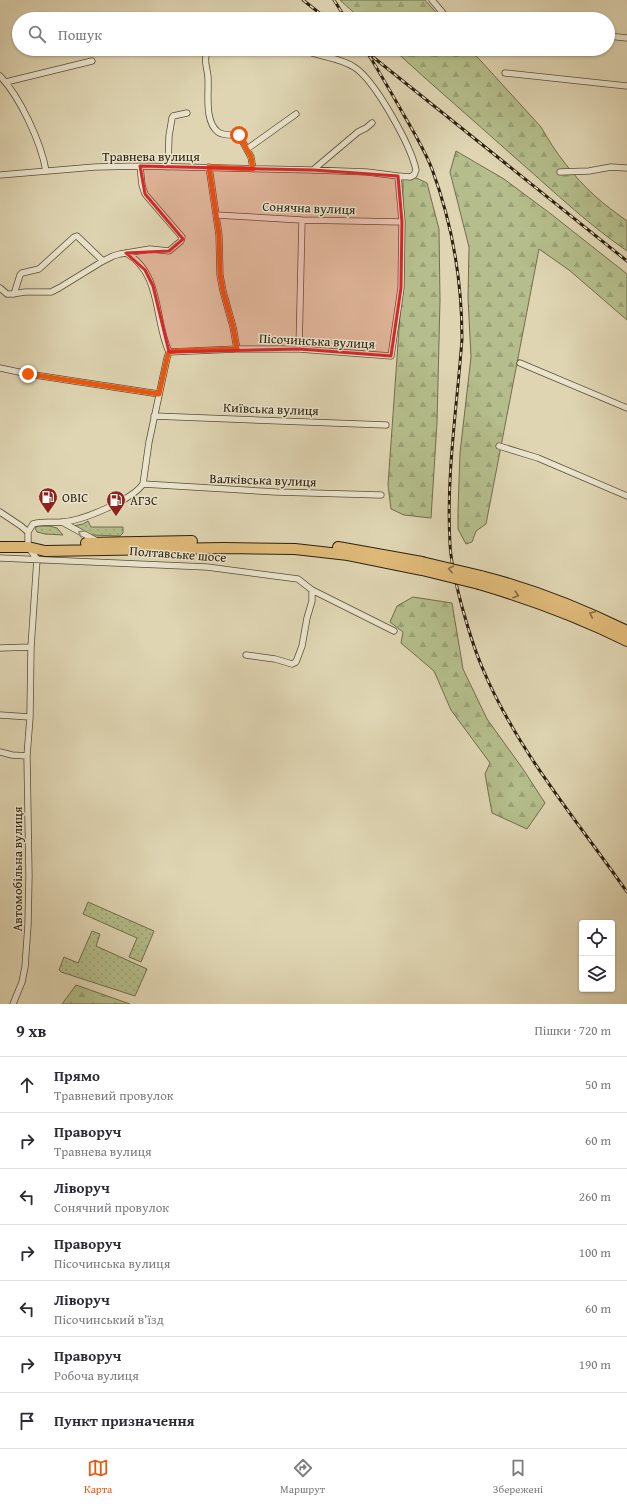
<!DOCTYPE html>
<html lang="uk">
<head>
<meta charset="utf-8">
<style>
  body { margin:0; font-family:"Gentium Book Plus",serif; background:#f7f7f7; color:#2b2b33 }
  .controls { position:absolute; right:12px; bottom:12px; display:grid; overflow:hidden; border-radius:4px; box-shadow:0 1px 3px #0004 }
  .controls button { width:36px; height:36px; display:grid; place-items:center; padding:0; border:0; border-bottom:1px solid #e1e1e2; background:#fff; color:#2b2b33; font:20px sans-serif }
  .stop { position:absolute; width:12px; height:12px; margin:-9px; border:3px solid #ea580c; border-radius:50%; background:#fff }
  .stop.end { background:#ea580c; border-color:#fff; box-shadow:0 1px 4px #0008 }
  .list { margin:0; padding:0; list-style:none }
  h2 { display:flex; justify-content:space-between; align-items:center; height:52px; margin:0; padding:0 16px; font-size:17px }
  h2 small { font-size:13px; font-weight:400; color:#7c7c81 }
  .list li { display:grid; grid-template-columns:26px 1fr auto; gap:12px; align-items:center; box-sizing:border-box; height:56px; padding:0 16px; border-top:1px solid #e1e1e2 }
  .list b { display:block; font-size:15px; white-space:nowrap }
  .list p { margin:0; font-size:13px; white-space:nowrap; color:#7c7c81 }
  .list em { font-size:13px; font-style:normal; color:#7c7c81 }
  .icon { flex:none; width:22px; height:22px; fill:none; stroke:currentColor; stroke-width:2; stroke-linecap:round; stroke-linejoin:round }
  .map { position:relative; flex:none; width:627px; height:1004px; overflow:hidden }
  .search { position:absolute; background:#fff; box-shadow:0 1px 3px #0004; left:12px; right:12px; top:12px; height:44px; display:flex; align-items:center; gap:10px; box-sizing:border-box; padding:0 14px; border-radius:22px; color:#7c7c81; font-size:15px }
  .sheet { height:444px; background:#fff }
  nav { display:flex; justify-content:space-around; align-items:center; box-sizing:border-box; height:56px; border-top:1px solid #e1e1e2; background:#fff; font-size:11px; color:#7c7c81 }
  nav a { display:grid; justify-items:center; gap:2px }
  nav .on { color:#ea580c }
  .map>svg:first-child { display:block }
  .grass { fill:url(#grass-dots); stroke:#716e4c }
  .forest { fill:url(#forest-firs); stroke:#716e4c }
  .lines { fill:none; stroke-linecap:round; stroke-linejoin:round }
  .street-casing { stroke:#5a4d36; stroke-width:7 }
  .highway-casing { stroke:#2e200d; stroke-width:12 }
  .street { stroke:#eae4cd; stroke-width:5.5 }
  .highway { stroke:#e0ba79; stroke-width:10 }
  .rail-casing { stroke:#2e200d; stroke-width:3 }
  .rail { stroke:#eae4cd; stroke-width:1.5; stroke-dasharray:4.5; stroke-linecap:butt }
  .highway-bridge-casing { stroke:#2e200d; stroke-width:12; stroke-linecap:butt }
  .highway-bridge { stroke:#e0ba79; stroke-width:10 }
  .oneway { stroke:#958c77 }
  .oneway2 { stroke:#876d43 }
  .route { stroke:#ea580c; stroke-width:5 }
  .marked { fill:#d62828; fill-opacity:0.2; stroke:#d62828; stroke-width:3; stroke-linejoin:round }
  .labels { text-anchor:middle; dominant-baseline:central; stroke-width:3; stroke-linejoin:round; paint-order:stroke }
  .street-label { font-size:13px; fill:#2e200d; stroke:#eae4cd }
  .poi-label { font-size:13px; fill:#2e200d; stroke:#eae4cd; text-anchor:start }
</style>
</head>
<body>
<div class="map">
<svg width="627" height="1004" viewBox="0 0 627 1004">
  <defs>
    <pattern id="grass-dots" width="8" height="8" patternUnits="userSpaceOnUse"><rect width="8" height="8" fill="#b4bd8b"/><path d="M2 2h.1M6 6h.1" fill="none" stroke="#9ba277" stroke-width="1.8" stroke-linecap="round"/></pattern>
    <pattern id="forest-firs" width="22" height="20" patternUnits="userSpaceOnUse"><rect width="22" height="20" fill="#b4bd8b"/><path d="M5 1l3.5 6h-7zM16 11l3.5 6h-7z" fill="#9ba277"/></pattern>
  </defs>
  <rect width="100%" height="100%" fill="#dfd5b2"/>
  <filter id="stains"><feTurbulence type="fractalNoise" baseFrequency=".005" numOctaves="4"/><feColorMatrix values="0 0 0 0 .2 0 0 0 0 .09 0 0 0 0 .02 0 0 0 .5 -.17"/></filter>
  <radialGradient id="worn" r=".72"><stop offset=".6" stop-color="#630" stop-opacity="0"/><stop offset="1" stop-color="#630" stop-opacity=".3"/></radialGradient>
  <path class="grass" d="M88 521 91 527H123V533L120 536 91 535 73 526 83 524Z
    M38 526H49L57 528 63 535 45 534 37 532 35 528Z
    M88 902 154 931 141 962 129 957 137 938 83 914Z
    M92 931 100 934 96 946 147 969 135 996 61 972 59 970 64 957 78 963Z"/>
  <path class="forest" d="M340 0H425L442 19H361Z
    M393 49H470L541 127C555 152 573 176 595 196 605 205 616 213 627 221V251C585 222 549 187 511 154 472 119 432 85 393 49Z
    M456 151 504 179 551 214 627 274V320L569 270 539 249 486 524 476 531 472 542 466 544 458 529V510L460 453 471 357 468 298 469 247 450 172Z
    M414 177 427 183 439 229 440 300 437 423 431 518 404 515 391 509 388 485 402 287 403 180Z
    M413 597 452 603 463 669 487 719 523 769 545 803 527 829 492 813 485 774 490 763 451 710 434 671 401 643 403 632 390 622 397 606Z
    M76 985 130 1004H62Z"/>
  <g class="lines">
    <g class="street-casing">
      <path id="street" d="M432 0 448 19
        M608 36 627 38
        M211 49C208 51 206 52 206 56 204 62 208 71 208 78 209 93 204 121 218 132 223 136 232 135 239 135L251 157 253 169
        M505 73 627 86
        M0 76C20 97 41 142 46 171
        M6 82 92 61
        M247 149 296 114
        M168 167 169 136 172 118 173 116 187 113
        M209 167 219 235 220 275 223 291 233 327 237 349
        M313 170 358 132 366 128 372 123
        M560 172 589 171 611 167 627 168
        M0 175 95 167 140 166 313 170 367 172 398 176 410 177 414 175 416 170C411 146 375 80 354 67 339 57 318 57 302 49
        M216 215 302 220 402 222
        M126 253C162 273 154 320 169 352
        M0 288 7 294H12L25 292H51L59 288 103 261 113 256 120 254 150 249 169 251 181 241 182 237 145 194 142 185 140 166
        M14 294 20 275 22 273 39 269 74 237 77 236 103 261
        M299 349 302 220
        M169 352 237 349H299L391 356 401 288 402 222 398 176
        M520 363 627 408
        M0 368 28 374 159 394
        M154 416 386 425
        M499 446 538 458 627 496
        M143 484 276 492 381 495
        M0 512 21 526 28 532V547L37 559
        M62 522 95 540
        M28 532 33 524 37 523C46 522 54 522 62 522 82 521 132 500 143 484L149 442 167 358 169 352
        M0 558 207 567 298 579 312 590 394 631
        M0 648 31 647
        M246 655 275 659 292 664 296 662 302 646 307 618 312 601V590
        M0 715 30 717
        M0 752 12 755 27 756
        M13 1004 22 982 25 967 28 925 29 876 27 756 30 717 31 647 37 559"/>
    </g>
    <g class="highway-casing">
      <path id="highway" d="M86 543 192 541
        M0 547H28L45 551 223 548 295 549 348 555 422 570
        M338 547 422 562
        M481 576C532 589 580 608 627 631
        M479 584C530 599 579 617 627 641"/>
    </g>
    <use href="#street" class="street"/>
    <use href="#highway" class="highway"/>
    <g class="rail-casing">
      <path id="rail" d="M303 0 327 19
        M334 0 346 19
        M365 49C379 71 392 94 405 117 415 134 425 151 432 169 452 223 462 281 462 339 457 407 446 476 450 544 451 564 456 584 461 603 467 625 473 646 482 667 516 749 576 819 627 892
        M373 57 627 261"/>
    </g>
    <use href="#rail" class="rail"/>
    <g class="highway-bridge-casing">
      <path id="highway-bridge" d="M422 562 481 576
        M422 570 479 584"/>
    </g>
    <use href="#highway-bridge" class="highway-bridge"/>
  </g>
  <defs><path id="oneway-chevron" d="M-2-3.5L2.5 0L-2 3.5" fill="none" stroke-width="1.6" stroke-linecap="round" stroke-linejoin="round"/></defs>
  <use class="oneway" href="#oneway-chevron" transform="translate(81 533) rotate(-149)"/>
  <g class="oneway2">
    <use href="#oneway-chevron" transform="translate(451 569) rotate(-167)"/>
    <use href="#oneway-chevron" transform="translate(516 595) rotate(18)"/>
    <use href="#oneway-chevron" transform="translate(592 614) rotate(-155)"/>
  </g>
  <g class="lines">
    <path class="route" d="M28 374 159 394 167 358 169 352 176 351 237 349 233 327 223 291 220 274 219 235 209 167 253 169 251 157 239 135"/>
  </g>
  <path class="marked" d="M140 166 313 170 398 176 402 222 401 288 391 356 299 349 169 352 153 286 145 270 126 253 169 251 183 239 145 194Z"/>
  <defs>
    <g id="fuel-pin" transform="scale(1)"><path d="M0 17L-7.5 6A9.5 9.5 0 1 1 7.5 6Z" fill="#8f2418" stroke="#eae4cd"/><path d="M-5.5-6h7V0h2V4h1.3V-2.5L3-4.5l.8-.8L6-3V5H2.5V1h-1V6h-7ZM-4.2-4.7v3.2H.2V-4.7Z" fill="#fff"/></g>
  </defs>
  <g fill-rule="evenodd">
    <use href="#fuel-pin" x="48" y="497"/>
    <use href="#fuel-pin" x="116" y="500"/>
  </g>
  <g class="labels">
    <g class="street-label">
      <text x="151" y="156">Травнева вулиця</text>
      <text transform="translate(309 208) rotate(2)">Сонячна вулиця</text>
      <text transform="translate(317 341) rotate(3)">Пісочинська вулиця</text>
      <text transform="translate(271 409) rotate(2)">Київська вулиця</text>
      <text transform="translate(263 480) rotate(2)">Валківська вулиця</text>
      <text transform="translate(178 554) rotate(4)">Полтавське шосе</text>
      <text transform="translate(17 869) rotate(-90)">Автомобільна вулиця</text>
    </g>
    <g class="poi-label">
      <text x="62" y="497">ОВІС</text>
      <text x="130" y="500">АГЗС</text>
    </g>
  </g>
  <rect width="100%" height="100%" filter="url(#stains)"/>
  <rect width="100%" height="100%" fill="url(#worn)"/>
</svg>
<div class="controls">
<button><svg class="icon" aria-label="locate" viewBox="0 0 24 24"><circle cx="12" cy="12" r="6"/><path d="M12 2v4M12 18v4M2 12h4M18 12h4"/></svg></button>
<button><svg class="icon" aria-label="layers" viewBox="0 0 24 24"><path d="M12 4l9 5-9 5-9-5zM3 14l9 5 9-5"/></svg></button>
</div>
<div class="stop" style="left:239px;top:135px"></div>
<div class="stop end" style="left:28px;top:374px"></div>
<div class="search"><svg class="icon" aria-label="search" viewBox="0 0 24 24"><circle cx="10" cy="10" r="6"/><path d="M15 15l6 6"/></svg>Пошук</div>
</div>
<section class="sheet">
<h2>9 хв<small>Пішки · 720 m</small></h2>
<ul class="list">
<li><svg class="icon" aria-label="ahead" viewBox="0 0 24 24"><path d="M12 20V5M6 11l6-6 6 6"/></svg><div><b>Прямо</b><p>Травневий провулок</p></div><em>50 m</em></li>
<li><svg class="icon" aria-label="right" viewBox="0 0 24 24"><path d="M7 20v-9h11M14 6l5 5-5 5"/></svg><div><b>Праворуч</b><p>Травнева вулиця</p></div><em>60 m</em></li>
<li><svg class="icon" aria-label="left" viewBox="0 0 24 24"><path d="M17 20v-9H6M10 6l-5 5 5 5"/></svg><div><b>Ліворуч</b><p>Сонячний провулок</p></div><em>260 m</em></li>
<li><svg class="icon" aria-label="right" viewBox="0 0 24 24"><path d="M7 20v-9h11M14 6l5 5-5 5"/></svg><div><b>Праворуч</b><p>Пісочинська вулиця</p></div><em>100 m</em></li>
<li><svg class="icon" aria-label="left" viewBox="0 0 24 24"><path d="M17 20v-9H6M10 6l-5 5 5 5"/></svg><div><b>Ліворуч</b><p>Пісочинський в’їзд</p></div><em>60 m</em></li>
<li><svg class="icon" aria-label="right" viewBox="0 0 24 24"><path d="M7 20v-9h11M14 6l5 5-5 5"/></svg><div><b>Праворуч</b><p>Робоча вулиця</p></div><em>190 m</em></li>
<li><svg class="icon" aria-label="arrive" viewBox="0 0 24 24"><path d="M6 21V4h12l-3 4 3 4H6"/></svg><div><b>Пункт призначення</b></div></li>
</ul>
</section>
<nav>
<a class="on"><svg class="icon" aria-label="map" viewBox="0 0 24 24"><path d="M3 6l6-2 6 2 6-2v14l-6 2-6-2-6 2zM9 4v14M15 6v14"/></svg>Карта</a>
<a><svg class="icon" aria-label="directions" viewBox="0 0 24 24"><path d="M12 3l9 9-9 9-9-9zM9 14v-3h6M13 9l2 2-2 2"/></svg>Маршрут</a>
<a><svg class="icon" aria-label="saved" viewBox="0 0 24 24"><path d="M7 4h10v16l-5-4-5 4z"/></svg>Збережені</a>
</nav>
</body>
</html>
